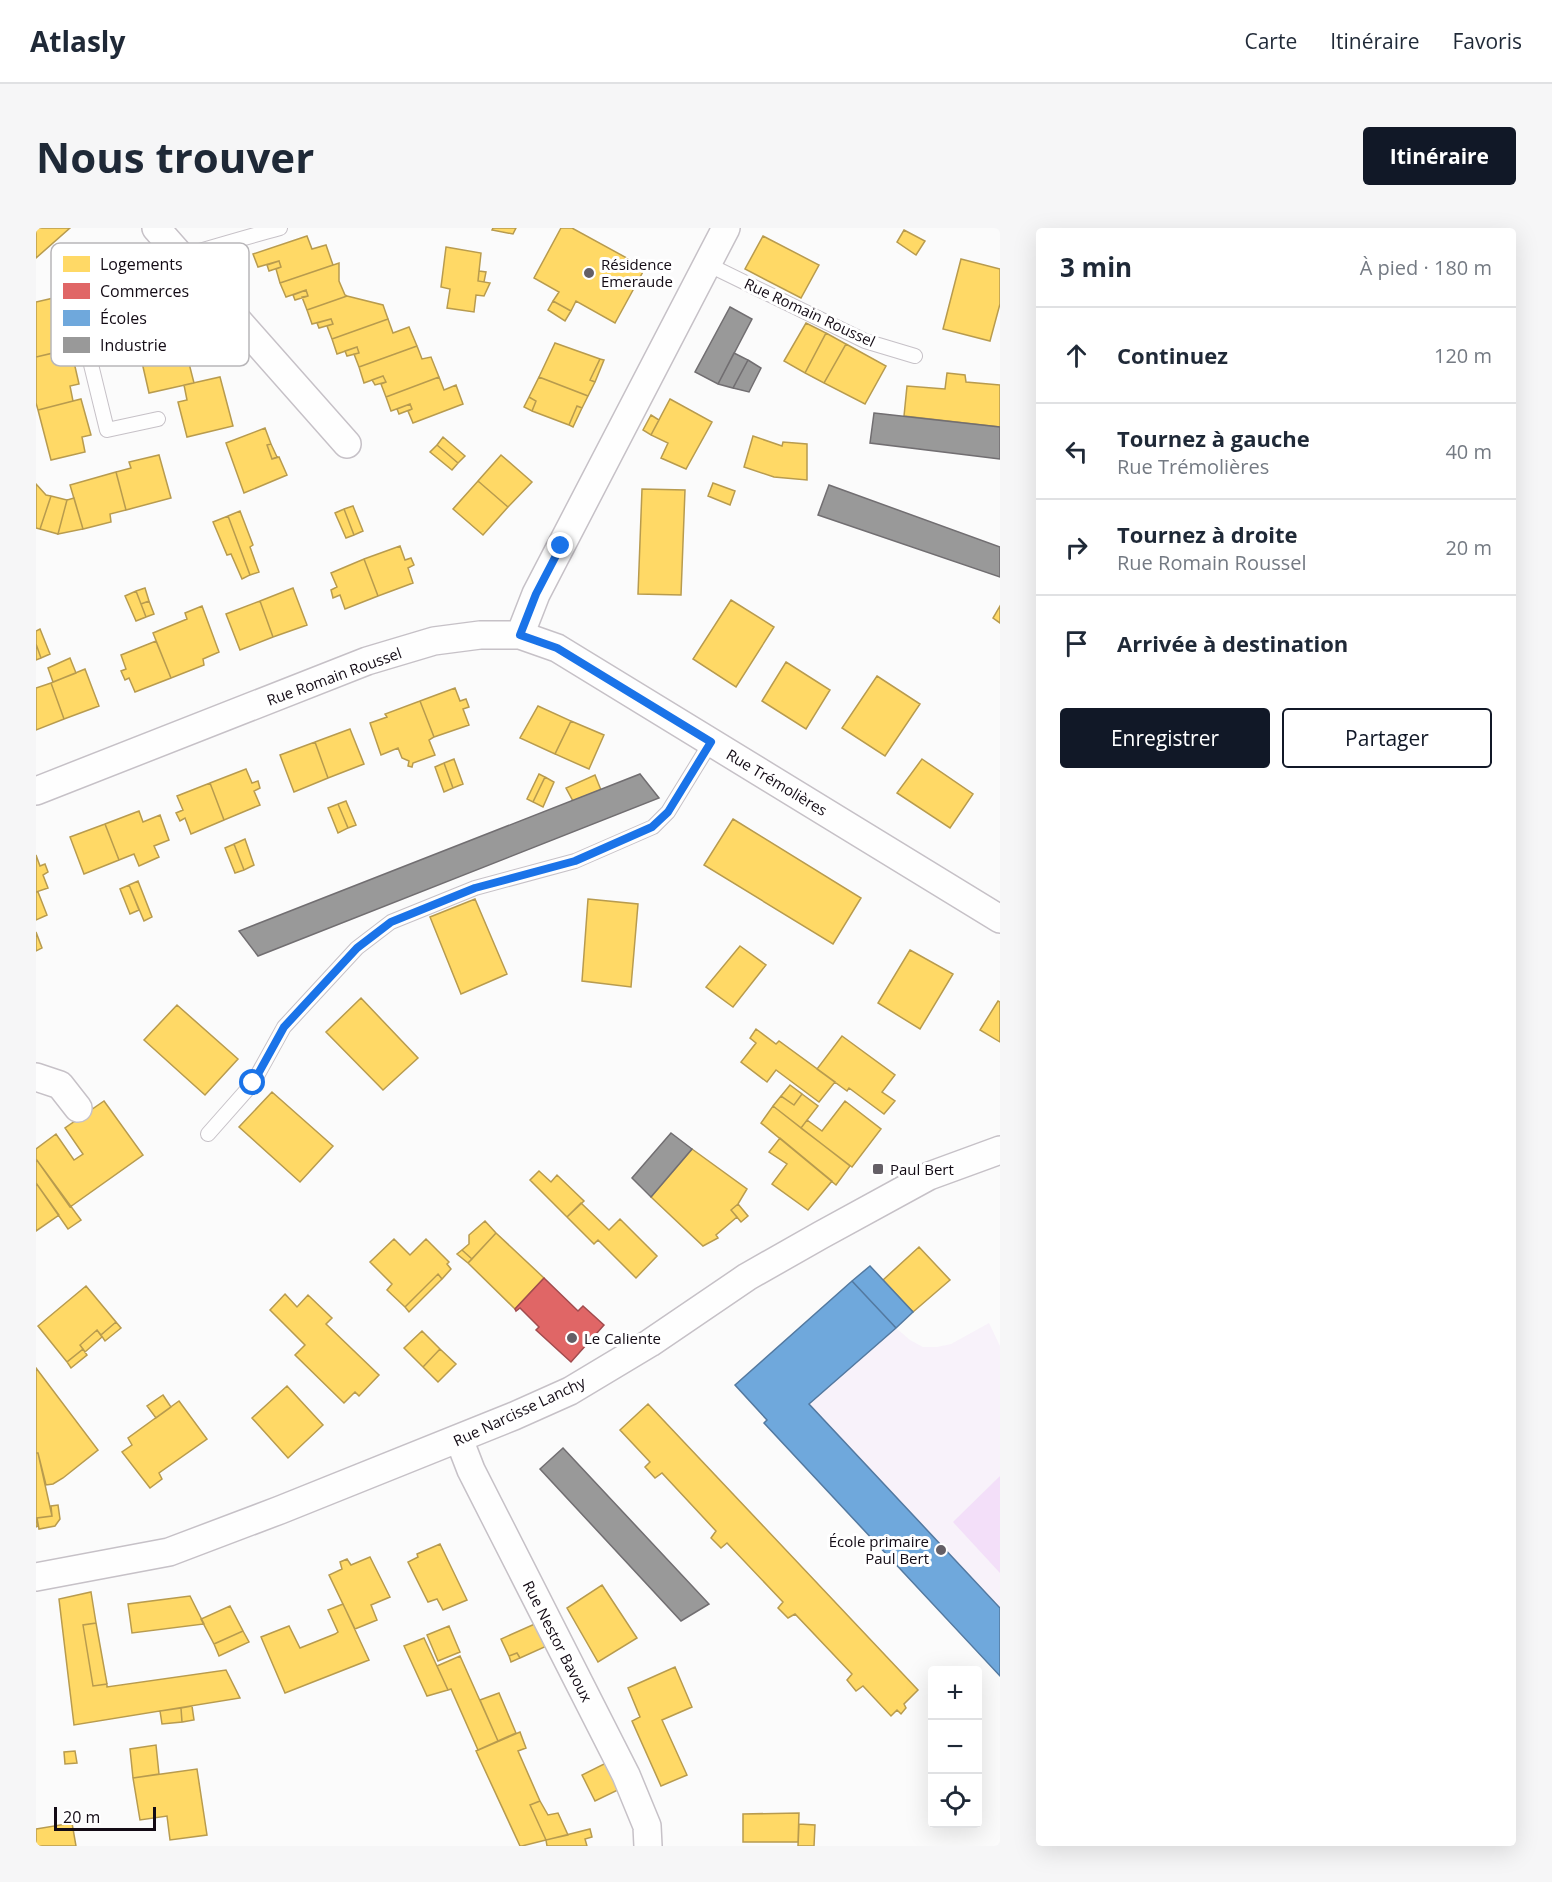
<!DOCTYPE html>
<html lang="fr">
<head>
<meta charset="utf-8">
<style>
  body { margin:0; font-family:"Open Sans",sans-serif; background:#f6f6f7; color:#1f2937 }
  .controls { position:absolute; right:18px; bottom:18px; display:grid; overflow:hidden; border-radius:6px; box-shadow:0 6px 24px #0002 }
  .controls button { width:54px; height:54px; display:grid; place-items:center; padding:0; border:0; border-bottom:2px solid #e0e1e3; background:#fff; color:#1f2937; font:30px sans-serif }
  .scale { position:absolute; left:18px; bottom:15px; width:102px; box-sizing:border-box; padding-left:6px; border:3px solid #130b15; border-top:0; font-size:16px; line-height:21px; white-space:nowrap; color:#130b15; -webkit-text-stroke:4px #fff; paint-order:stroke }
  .stop { position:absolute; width:18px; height:18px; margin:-14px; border:4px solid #1a73e8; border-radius:50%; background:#fff }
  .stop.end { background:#1a73e8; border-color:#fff; box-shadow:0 2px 6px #0008 }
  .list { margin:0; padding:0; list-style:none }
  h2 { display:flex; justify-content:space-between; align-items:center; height:78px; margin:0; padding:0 24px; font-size:26px }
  h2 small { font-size:20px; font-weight:400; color:#747a83 }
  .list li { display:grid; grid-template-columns:39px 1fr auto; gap:18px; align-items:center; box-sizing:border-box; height:96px; padding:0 24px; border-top:2px solid #e0e1e3 }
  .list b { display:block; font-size:22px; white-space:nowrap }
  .list p { margin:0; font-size:20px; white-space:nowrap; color:#747a83 }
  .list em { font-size:20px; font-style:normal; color:#747a83 }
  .actions { display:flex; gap:12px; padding:18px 24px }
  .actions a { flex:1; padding:14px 0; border:2px solid #111827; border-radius:6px; text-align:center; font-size:21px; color:#111827 }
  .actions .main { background:#111827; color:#fff }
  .icon { flex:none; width:33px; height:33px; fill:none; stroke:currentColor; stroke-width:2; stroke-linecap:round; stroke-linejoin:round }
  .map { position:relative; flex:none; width:964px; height:1618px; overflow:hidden; border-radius:6px }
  header { display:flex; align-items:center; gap:36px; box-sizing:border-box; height:84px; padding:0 30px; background:#fff; border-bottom:2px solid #e0e1e3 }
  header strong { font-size:28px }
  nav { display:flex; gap:33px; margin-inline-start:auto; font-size:21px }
  .intro { display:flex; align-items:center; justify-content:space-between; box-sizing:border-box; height:144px; padding:0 36px }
  h1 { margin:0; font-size:42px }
  .button { padding:15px 27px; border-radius:6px; background:#111827; color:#fff; font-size:21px; font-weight:700 }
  main { display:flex; gap:36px; padding:0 36px }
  aside { flex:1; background:#fff; border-radius:6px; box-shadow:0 6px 24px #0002 }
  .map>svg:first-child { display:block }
  .built { fill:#f8f2fa }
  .green { fill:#f3dff9 }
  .homes { fill:#ffd966; stroke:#b89b4e; stroke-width:1.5 }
  .shops { fill:#e06666; stroke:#a24b4e; stroke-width:1.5 }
  .schools { fill:#6fa8dc; stroke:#5379a0; stroke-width:1.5 }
  .industry { fill:#999; stroke:#716e71; stroke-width:1.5 }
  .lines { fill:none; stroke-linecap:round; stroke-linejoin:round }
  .lane-casing { stroke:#c6c1c7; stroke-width:16 }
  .street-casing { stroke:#c6c1c7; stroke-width:30 }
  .lane { stroke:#fefefe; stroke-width:14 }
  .street { stroke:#fefefe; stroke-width:27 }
  .route { stroke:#1a73e8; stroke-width:8 }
  .poi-dot { fill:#645f66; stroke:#fff; stroke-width:2 }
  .labels { text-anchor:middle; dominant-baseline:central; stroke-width:6; stroke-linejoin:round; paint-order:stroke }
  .poi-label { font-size:15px; fill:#130b15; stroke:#fff; text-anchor:start }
  .street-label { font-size:15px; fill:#130b15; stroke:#fff }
  .key { fill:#fff; stroke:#b8b6b9; stroke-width:1.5 }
  .key-label { font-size:16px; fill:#130b15 }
</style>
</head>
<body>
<header>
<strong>Atlasly</strong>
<nav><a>Carte</a><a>Itinéraire</a><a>Favoris</a></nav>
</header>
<div class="intro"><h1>Nous trouver</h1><a class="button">Itinéraire</a></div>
<main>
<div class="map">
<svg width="964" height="1618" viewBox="0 0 964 1618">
  <rect width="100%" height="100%" fill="#fbfbfb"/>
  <path class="built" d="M816 1053 860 1100 874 1112 887 1119H901L915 1116 953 1095 964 1118V1448L728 1195 731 1192 699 1157Z"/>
  <path class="green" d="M964 1248V1345L917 1294Z"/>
  <path class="homes" d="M0 0H34L0 30Z
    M457 0H480L477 6 456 2Z
    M525 0H536L609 40 579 95 540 73 535 83 517 73 523 64 498 50Z
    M868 2 889 13 880 27 861 14Z
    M271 8 276 21 290 17 297 37 244 55 240 41 245 39 243 33 222 39 217 26Z
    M727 8 783 37 765 70 709 41Z
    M410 19 445 25 442 53 454 55 448 68 440 67 438 84 411 80 414 61 405 59Z
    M925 31 964 41V76L954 113 907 101Z
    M243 33 245 39 233 43 231 37Z
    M303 35V53L309 67 311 68 271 82 266 69 272 68 270 62 250 69 244 55Z
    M443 43 450 44 448 54 442 53Z
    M270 62 272 68 259 72 257 67Z
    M311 68 347 77 352 91 296 111 291 98 297 96 295 91 276 96 271 82Z
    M22 69 30 107 22 109 25 123 0 129V74Z
    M517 73 535 83 529 93 512 82Z
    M295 91 297 96 283 100 281 95Z
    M352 91 357 105 373 99 381 118 323 139 318 126 323 125 321 119 301 126 296 111Z
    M770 95 790 105 769 145 748 133Z
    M145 104 158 155 113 165 105 130 111 129 108 112Z
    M790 105 810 116 788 155 769 145Z
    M519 115 564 131 554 152 559 154 552 168 503 149Z
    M810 116 850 138 829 176 788 155Z
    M381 118 386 131 395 129 403 149 350 169 345 156 350 154 347 148 328 155 323 139Z
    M321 119 323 125 311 128 309 123Z
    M35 121 43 156 34 158 37 173 2 182 0 175V129Z
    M564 131 568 132 559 154 554 152Z
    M911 145 929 147 930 154 964 157V199L868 188 871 158 909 161Z
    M347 148 350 154 339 157 336 152Z
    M184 149 197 198 151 209 142 174 151 172 148 157Z
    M403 149 408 162 420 157 427 176 377 195 372 183 376 181 374 176 355 183 350 169Z
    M503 149 552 168 546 180 541 178 533 197 496 183 500 173 493 169Z
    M493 169 500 173 496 183 488 179Z
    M45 171 55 207 46 209 49 224 15 232 2 182Z
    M634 171 676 194 650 241 625 230 632 215 615 207Z
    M374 176 376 181 363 186 361 181Z
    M541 178 546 180 537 199 533 197Z
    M615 187 623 192 615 207 607 202Z
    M229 200 235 216 231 217 236 231 243 229 251 247 208 265 190 215Z
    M717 208 746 218 747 214 771 216V252L738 249 708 239Z
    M407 209 429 228 422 235 401 217Z
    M235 216 241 229 236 231 231 217Z
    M401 217 422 235 416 242 394 224Z
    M123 227 135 270 90 282 80 244 95 240 93 234Z
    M465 227 496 254 472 279 442 253Z
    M80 244 90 282 74 286 75 294 47 301 34 257Z
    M442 253 472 279 447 307 417 281Z
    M677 255 699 263 694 277 672 268Z
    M0 256 10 267 15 268 4 301 0 300Z
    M606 261 649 262 645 367 602 366Z
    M15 268 31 272 22 306 4 301Z
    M38 270 47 301 22 306 31 272Z
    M317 278 327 303 318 307 308 281Z
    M308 281 318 307 310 310 299 285Z
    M204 283 217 317 214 319 223 344 214 347 192 288Z
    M192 288 214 347 206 351 195 326 191 327 177 294Z
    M364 318 369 332 375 330 378 337 372 340 377 355 342 368 328 331Z
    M328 331 342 368 309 381 304 367 297 370 295 362 301 359 295 345Z
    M109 360 113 373 105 376 100 363Z
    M257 360 271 397 237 409 224 373Z
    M100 363 110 389 100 393 89 368Z
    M695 372 738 399 700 459 657 431Z
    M113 373 118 386 110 389 105 376Z
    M224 373 237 409 204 422 190 386Z
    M166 378 183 424 167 431 168 437 135 450 117 405 151 391 149 385Z
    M964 378V395L957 390Z
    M4 401 14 426 5 430 0 416V403Z
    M120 413 135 450 99 464 93 450 89 452 85 443 90 441 85 427Z
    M0 416 5 430 0 432Z
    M34 430 40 445 17 454 12 440Z
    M750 434 794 462 770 501 726 473Z
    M49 441 63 478 28 491 15 455Z
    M841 448 884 476 849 528 806 500Z
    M15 455 28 491 0 502V460Z
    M419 460 424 473 430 471 433 479 427 481 433 497 398 509 384 473Z
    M384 473 398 509 393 512 399 527 377 535 376 539 372 538 373 533 366 530 362 520 345 527 334 495 351 489 349 486Z
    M502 478 535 493 519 526 484 510Z
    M535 493 568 507 553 541 519 526Z
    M314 501 328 536 292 550 279 514Z
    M279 514 292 550 258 564 244 527Z
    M418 531 427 556 417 560 408 535Z
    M886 531 937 566 914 600 861 565Z
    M408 535 417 560 408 564 399 539Z
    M210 541 216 555 222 553 224 560 218 563 224 577 188 592 174 555Z
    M503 546 509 549 497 574 491 571Z
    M559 547 565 562 537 573 530 560Z
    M509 549 518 554 507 579 497 574Z
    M174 555 188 592 155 606 149 590 144 593 140 585 147 582 141 568Z
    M310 573 320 597 312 600 302 576Z
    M302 576 312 600 302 605 292 580Z
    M103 583 107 594 124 587 133 612 118 618 123 629 103 638 98 626 83 632 69 596Z
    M697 591 825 670 797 716 668 637Z
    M69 596 83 632 48 646 34 609Z
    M209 611 218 637 208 642 198 616Z
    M198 616 208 642 199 645 189 620Z
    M0 627 4 638 9 636 12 644 7 647 12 660 0 664Z
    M102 653 116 689 108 693 93 657Z
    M93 657 103 682 94 686 84 661Z
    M0 664H2L11 687 0 692Z
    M439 671 471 746 425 766 394 689Z
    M552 671 602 676 595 759 546 753Z
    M0 704 6 720 0 723Z
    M704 718 730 737 697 779 670 759Z
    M874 722 917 746 884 801 842 775Z
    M325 770 382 830 347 862 290 804Z
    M962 773 964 774V814L944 802Z
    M141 777 202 831 169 867 108 812Z
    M720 801 740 816 743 813 799 854 783 874 740 842 731 854 705 834 720 815 714 810Z
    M806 808 859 847 846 864 859 873 848 886 813 860 811 863 781 841Z
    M754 857 766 866 758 877 745 868Z
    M236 864 297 918 264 954 203 899Z
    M766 866 782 878 765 900 737 878 745 868 758 877Z
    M68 873 107 927 34 979 0 931V921L20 906 38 932 47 926 29 900Z
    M809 873 845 901 816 939 765 900 771 892 786 903Z
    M737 878 814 938 800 957 725 895Z
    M744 910 796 953 772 982 736 956 751 936 733 924Z
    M656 921 711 961 702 976 695 982 701 989 680 1007 682 1010 667 1018 615 969Z
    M0 931 45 992 32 1001 0 955Z
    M503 943 515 954 521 947 548 973 531 989 494 952Z
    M0 955 23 987 0 1003Z
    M545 975 573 1002 584 991 621 1028 600 1050 562 1012 558 1016 531 989Z
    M702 976 712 988 705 994 695 982Z
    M449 993 460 1005 436 1031 426 1022 433 1016V1007Z
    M460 1005 508 1050 479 1081 432 1035Z
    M358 1011 374 1027 390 1011 413 1034 411 1036 415 1041 406 1051 402 1046 369 1079 351 1062 356 1056 334 1034Z
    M883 1019 914 1052 877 1084 847 1052Z
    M426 1022 436 1031 432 1035 421 1026Z
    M402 1046 406 1051 373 1084 369 1079Z
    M50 1058 80 1094 65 1107 61 1102 44 1117 47 1121 31 1134 2 1098Z
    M249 1066 261 1079 272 1067 296 1090 290 1096 343 1147 323 1168 319 1164 308 1175 259 1127 269 1117 234 1082Z
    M80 1094 85 1100 69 1113 65 1107Z
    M61 1102 66 1109 49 1124 44 1117Z
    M386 1103 404 1121 387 1139 368 1120Z
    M47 1121 51 1127 35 1140 31 1134Z
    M404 1121 420 1136 402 1154 387 1139Z
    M0 1140 62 1222 27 1250 17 1256 10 1257 2 1225H0Z
    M251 1158 287 1197 252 1230 216 1190Z
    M127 1167 135 1179 120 1190 111 1178Z
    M143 1173 171 1211 123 1245 126 1251 114 1260 86 1224 96 1217 92 1210Z
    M612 1176 882 1462 868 1476 870 1480 865 1486 861 1482 855 1488 827 1458 820 1463 811 1452 816 1446 759 1386 752 1390 742 1380 747 1374 691 1315 685 1320 675 1310 680 1303 626 1245 619 1250 609 1239 614 1234 584 1202Z
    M0 1225H2L16 1288 1 1290 2 1298 0 1299Z
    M22 1277 24 1291 19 1298 3 1301 1 1290 16 1288 15 1278Z
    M404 1316 431 1372 407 1382 401 1371 392 1374 372 1334 382 1329 381 1326Z
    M334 1329 354 1369 335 1377 341 1392 319 1401 293 1347 306 1341 304 1334 311 1331 315 1337Z
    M566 1357 601 1410 562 1434 531 1380Z
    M55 1364 60 1395 47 1397 57 1458 71 1456V1459L190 1442 204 1470 38 1497 23 1371Z
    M154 1368 168 1396 96 1405 92 1376Z
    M307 1376 333 1432 249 1465 225 1409 253 1398 264 1420 299 1406 302 1404 292 1382Z
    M194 1378 207 1403 178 1416 165 1391Z
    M60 1395 71 1456 57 1458 47 1397Z
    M501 1395 513 1417 484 1430 481 1425 473 1428 465 1411Z
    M413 1398 424 1424 402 1433 391 1407Z
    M207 1403 213 1414 183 1428 178 1416Z
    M388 1410 412 1462 391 1468 368 1418Z
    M481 1425 484 1430 475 1434 473 1428Z
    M424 1428 462 1513 442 1522 415 1461 412 1462 401 1438Z
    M639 1439 656 1479 626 1492 651 1547 625 1558 596 1493 604 1489 592 1460Z
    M463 1465 480 1505 462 1513 444 1472Z
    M156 1478 158 1492 146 1494 145 1480Z
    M145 1480 146 1494 126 1496 124 1483Z
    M484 1504 490 1520 482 1523 504 1573 494 1577 510 1612 486 1618H484L440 1523Z
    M120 1517 123 1546 97 1550 94 1521Z
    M39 1523 41 1535 29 1536 28 1524Z
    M572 1534 584 1561 559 1573 546 1547Z
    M161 1541 171 1607 134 1612 131 1588 104 1592 97 1550Z
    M504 1573 512 1587 522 1585 532 1607 510 1612 494 1577Z
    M763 1585 762 1614H707V1586Z
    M36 1595 40 1618H0V1601Z
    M763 1596 779 1597 778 1618H762Z
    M554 1601 556 1609 549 1611 551 1618H511L510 1612Z"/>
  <path class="shops" d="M508 1050 542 1083 547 1078 568 1097 535 1134 500 1102 503 1099 484 1080 480 1083 479 1081Z"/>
  <path class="schools" d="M834 1038 877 1084 860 1100 816 1053Z
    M816 1053 860 1100 773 1176 964 1380V1448L728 1195 731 1192 699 1157Z"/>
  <path class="industry" d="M694 79 716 91 682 156 659 144Z
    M698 125 712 132 697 160 682 156Z
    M712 132 725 140 713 164 697 160Z
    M838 185 964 199V231L834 215Z
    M793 257 964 319V349L782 287Z
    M604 546 623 570 222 728 203 703Z
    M635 905 656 921 615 969 596 950Z
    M527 1220 673 1376 645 1393 504 1241Z"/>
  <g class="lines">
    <g class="lane-casing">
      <path id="lane" d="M671 36 829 113 879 128
        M122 191 71 202 36 59C106 41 174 19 244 0
        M172 906 217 855 248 799 321 720 355 694 439 660 539 633 617 599 632 584 675 514"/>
    </g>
    <g class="street-casing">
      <path id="street" d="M120 0 311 216
        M484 407 500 366 690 0
        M0 563 331 433 398 413 444 407H484L521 420 964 691
        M0 849 24 857 42 880
        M423 1211 435 1242 590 1547 611 1598 612 1618
        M0 1349 133 1324 244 1282 478 1188 534 1163 614 1115 711 1049 785 1007 893 948 964 922"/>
    </g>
    <use href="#lane" class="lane"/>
    <use href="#street" class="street"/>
  </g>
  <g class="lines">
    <path class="route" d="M217 855 248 799 321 720 355 694 439 660 539 633 616 599 632 584 675 514 521 420 484 407 500 366 525 318"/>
  </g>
  <g class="poi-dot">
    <circle cx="553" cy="45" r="6"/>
    <rect x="836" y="935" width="12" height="12" rx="3"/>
    <circle cx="536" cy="1110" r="6"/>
    <circle cx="905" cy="1322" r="6"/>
  </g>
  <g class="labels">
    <g class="poi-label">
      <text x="565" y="36">Résidence<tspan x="565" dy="17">Emeraude</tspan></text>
      <text x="854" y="941">Paul Bert</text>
      <text x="548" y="1110">Le Caliente</text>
      <text x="893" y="1313" text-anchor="end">École primaire<tspan x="893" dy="17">Paul Bert</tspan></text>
    </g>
    <g class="street-label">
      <text transform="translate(774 84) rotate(25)">Rue Romain Roussel</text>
      <text transform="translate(298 448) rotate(-20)">Rue Romain Roussel</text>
      <text transform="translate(741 554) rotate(31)">Rue Trémolières</text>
      <text transform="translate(483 1183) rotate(-25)">Rue Narcisse Lanchy</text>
      <text transform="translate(522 1413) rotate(63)">Rue Nestor Bavoux</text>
    </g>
  </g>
  <rect x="15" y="15" width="198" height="123" rx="9" class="key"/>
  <rect x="27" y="28" width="27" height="16" fill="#ffd966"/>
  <rect x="27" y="55" width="27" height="16" fill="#e06666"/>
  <rect x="27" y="82" width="27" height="16" fill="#6fa8dc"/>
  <rect x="27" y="109" width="27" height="16" fill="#999"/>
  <g class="key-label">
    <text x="64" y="42">Logements</text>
    <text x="64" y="69">Commerces</text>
    <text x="64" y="96">Écoles</text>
    <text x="64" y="123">Industrie</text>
  </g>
</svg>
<div class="controls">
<button>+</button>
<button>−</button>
<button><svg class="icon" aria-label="locate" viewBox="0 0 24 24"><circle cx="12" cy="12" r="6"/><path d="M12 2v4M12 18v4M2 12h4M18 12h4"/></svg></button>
</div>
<div class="scale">20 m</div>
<div class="stop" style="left:217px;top:855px"></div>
<div class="stop end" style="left:525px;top:318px"></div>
</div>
<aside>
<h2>3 min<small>À pied · 180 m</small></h2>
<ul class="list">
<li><svg class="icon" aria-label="ahead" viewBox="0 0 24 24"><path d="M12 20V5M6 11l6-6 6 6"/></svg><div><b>Continuez</b></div><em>120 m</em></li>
<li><svg class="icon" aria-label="left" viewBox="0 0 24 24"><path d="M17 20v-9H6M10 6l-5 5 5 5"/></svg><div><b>Tournez à gauche</b><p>Rue Trémolières</p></div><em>40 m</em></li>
<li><svg class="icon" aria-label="right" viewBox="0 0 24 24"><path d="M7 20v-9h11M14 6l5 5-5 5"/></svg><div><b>Tournez à droite</b><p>Rue Romain Roussel</p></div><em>20 m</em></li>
<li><svg class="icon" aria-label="arrive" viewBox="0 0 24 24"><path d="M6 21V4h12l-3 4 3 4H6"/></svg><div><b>Arrivée à destination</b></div></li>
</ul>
<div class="actions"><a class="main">Enregistrer</a><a>Partager</a></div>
</aside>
</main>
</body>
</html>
